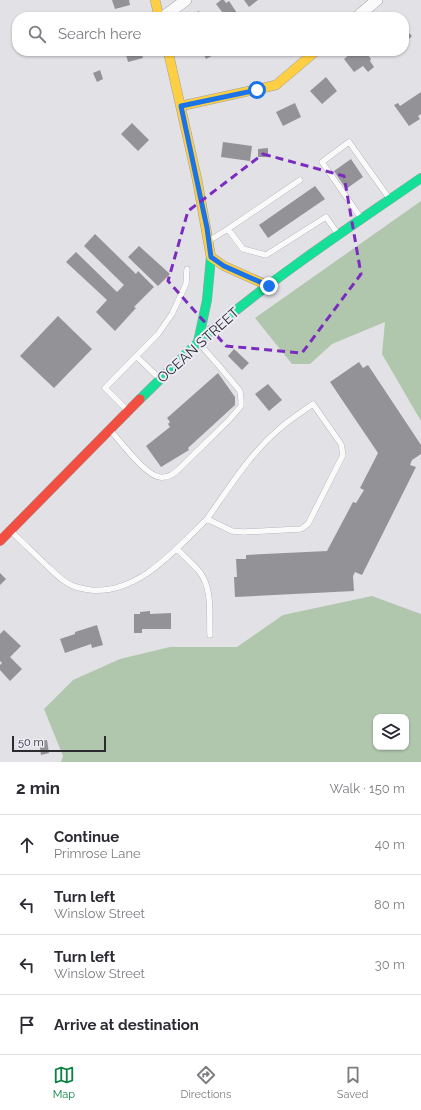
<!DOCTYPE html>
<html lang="en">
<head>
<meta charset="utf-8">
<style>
  body { margin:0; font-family:Raleway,sans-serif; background:#f7f7f7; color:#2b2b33 }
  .controls { position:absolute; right:12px; bottom:12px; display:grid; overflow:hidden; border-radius:8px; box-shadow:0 1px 3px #0004 }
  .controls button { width:36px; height:36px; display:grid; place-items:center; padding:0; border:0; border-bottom:1px solid #e1e1e2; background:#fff; color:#2b2b33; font:20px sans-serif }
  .scale { position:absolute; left:12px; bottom:10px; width:94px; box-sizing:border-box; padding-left:4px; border:2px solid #2c2b2f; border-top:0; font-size:11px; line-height:14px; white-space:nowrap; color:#2c2b2f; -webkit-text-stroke:3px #edecf6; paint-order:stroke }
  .stop { position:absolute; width:12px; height:12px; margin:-9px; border:3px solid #1a73e8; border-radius:50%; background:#fff }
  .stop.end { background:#1a73e8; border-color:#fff; box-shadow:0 1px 4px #0008 }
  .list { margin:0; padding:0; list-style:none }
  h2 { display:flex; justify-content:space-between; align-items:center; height:52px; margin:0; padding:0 16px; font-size:17px }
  h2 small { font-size:13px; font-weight:400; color:#7c7c81 }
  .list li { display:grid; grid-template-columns:26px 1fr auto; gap:12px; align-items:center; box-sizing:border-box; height:60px; padding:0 16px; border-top:1px solid #e1e1e2 }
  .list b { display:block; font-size:15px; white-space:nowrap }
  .list p { margin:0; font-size:13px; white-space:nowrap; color:#7c7c81 }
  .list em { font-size:13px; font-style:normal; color:#7c7c81 }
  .icon { flex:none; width:22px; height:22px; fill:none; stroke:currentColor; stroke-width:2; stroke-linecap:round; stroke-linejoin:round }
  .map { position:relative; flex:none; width:421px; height:762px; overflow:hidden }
  .search { position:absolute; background:#fff; box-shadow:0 1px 3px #0004; left:12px; right:12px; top:12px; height:44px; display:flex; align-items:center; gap:10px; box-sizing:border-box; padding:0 14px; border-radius:16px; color:#7c7c81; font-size:15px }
  .sheet { height:292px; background:#fff }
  nav { display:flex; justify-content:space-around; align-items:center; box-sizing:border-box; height:56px; border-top:1px solid #e1e1e2; background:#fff; font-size:11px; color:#7c7c81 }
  nav a { display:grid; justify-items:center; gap:2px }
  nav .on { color:#0b8043 }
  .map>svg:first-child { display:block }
  .forest { fill:#b0c7ae; fill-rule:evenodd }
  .building { fill:#939397 }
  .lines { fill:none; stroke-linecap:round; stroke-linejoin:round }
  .lane-casing { stroke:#9e9ea2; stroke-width:6 }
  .street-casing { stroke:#9e9ea2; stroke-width:12 }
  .fast-casing { stroke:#9e9ea2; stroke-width:10 }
  .slow-casing { stroke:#9e9ea2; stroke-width:10 }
  .jam-casing { stroke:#9e9ea2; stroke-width:10 }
  .lane { stroke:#fafafb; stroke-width:5.5 }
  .street { stroke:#fafafb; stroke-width:11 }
  .fast { stroke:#16e098; stroke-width:9 }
  .slow { stroke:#ffcf43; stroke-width:9 }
  .jam { stroke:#f24e42; stroke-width:9 }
  .route { stroke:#1a73e8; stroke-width:5 }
  .marked { fill:none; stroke:#7b2cbf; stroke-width:3; stroke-dasharray:8 5; stroke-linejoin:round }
  .labels { text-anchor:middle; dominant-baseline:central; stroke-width:4; stroke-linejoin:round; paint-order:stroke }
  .street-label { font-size:14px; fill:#2c2b2f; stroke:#edecf6 }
</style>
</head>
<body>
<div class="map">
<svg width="421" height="762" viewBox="0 0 421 762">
  <rect width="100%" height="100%" fill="#e1e1e6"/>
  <path class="forest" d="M421 201V421L382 354 385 322 332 344 310 364H292L255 318Z
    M372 596 421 614V762H61L63 756 44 709 73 680 120 659 170 647H237L283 615ZM376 717H406V747H376Z"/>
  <path class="building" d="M112 0H129L130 5 115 9Z
    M221 0H224L226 3 229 1 237 13 232 17H226L216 4Z
    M244 0H258L249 7Z
    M199 11 202 17H187Z
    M404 28 412 36 406 42 404 40Z
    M125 51H141L143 58 128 62Z
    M202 51H221L206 59Z
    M354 51H365L371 59 370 61 374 67 368 72 363 66 354 72 344 59Z
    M100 70 103 79 97 82 93 73Z
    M326 77 337 91 322 104 310 91Z
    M421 92V114L418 116 420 119 409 126 394 105 398 103 400 106Z
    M295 103 301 117 283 126 276 112Z
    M132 123 149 140 138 151 121 134Z
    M223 142 252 146 250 161 221 157Z
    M268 148V157H258V149Z
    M351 159 363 177 346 189 334 171Z
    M315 186 325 199 268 238 259 225Z
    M95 234 136 274 138 271 154 287 134 307 136 308 115 331 96 312 107 300 66 262 76 252 117 292 124 285 84 246Z
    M139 246 170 274 158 286 128 257Z
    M58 316 92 349 54 388 20 356Z
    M234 349 249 363 242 370 228 356Z
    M359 362 363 368 368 365 421 445V454L412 460 410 465 416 467 362 575 355 572 353 576 354 591 235 597 234 577H237L236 559H246V555L327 551 353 502 356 503 364 490 360 488 378 453 330 382Z
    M218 373 235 397V405L188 448 189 450 161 467 146 446 170 427 168 424 170 422 167 418Z
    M268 384 282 400 269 411 255 394Z
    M0 573 6 579 0 585Z
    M150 611V614L171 613V629H142V633H134V614H140V612Z
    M97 625 103 645 92 648 91 644 65 653 60 639 75 634V632Z
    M4 630 21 646 10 657 22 669 10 681 0 670V665L2 663 0 661V634Z
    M47 740 49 753 41 755 39 741Z"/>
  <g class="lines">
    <g class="lane-casing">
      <path id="lane" d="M300 180 228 229 243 249 266 255 326 217 338 234
        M361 218 322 162 349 142 389 198
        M210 240 228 229
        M137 357 160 379
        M127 410 105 388 158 334 172 314 186 284 187 269
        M111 431C121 442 146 476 160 477 168 478 174 474 179 469L229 420 241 406V400L240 391 220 367 198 342
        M12 532C23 543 34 553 45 564 53 571 60 580 71 585 77 588 84 589 91 590 139 594 176 549 207 519L232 531 243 532 301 529 308 524 343 455 341 444 313 404C302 412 289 420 278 430 249 455 229 488 207 519
        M177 549C184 556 192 563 199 571 213 588 209 615 210 635"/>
    </g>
    <g class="street-casing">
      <path id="street" d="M163 17 186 0
        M357 17 377 0"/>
    </g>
    <g class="fast-casing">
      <path id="fast" d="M198 342 207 300 211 257
        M140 399C166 374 191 347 219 324 283 271 353 225 421 178"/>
    </g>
    <g class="slow-casing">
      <path id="slow" d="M155 0 159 17
        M168 51 197 179 211 257 224 266 269 286
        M181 106 276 85 316 51"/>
    </g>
    <g class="jam-casing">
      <path id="jam" d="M0 541 140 399"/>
    </g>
    <use href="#lane" class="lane"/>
    <use href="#street" class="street"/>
    <use href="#fast" class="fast"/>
    <use href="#slow" class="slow"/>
    <use href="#jam" class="jam"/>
  </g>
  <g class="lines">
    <path class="route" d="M257 90 181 106 207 228 211 257 224 266 269 286"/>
  </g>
  <path class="marked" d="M263 154 344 176 361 274 302 353 226 346 168 281 188 211Z"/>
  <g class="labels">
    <g class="street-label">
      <text transform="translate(198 345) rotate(-42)">OCEAN STREET</text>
    </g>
  </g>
</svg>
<div class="controls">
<button><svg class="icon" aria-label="layers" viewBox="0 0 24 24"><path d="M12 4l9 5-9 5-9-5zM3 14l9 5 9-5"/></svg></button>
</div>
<div class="scale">50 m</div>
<div class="stop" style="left:257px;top:90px"></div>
<div class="stop end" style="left:269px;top:286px"></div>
<div class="search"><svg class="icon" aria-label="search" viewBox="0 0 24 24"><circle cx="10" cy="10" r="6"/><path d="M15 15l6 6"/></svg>Search here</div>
</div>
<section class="sheet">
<h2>2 min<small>Walk · 150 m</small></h2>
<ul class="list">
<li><svg class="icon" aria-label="ahead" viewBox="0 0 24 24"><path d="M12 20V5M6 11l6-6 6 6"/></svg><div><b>Continue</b><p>Primrose Lane</p></div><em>40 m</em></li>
<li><svg class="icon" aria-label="left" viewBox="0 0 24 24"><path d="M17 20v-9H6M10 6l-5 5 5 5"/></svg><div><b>Turn left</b><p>Winslow Street</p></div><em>80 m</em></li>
<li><svg class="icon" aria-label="left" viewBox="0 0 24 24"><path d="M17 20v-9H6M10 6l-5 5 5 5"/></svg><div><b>Turn left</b><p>Winslow Street</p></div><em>30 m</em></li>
<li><svg class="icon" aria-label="arrive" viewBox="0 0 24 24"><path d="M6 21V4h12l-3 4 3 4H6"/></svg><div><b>Arrive at destination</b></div></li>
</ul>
</section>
<nav>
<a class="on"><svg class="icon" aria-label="map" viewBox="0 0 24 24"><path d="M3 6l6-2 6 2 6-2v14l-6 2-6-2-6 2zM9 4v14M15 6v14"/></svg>Map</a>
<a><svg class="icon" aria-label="directions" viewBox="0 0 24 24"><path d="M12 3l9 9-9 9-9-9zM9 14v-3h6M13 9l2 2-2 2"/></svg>Directions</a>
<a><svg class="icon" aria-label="saved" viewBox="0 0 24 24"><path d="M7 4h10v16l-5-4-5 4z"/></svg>Saved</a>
</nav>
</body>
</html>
